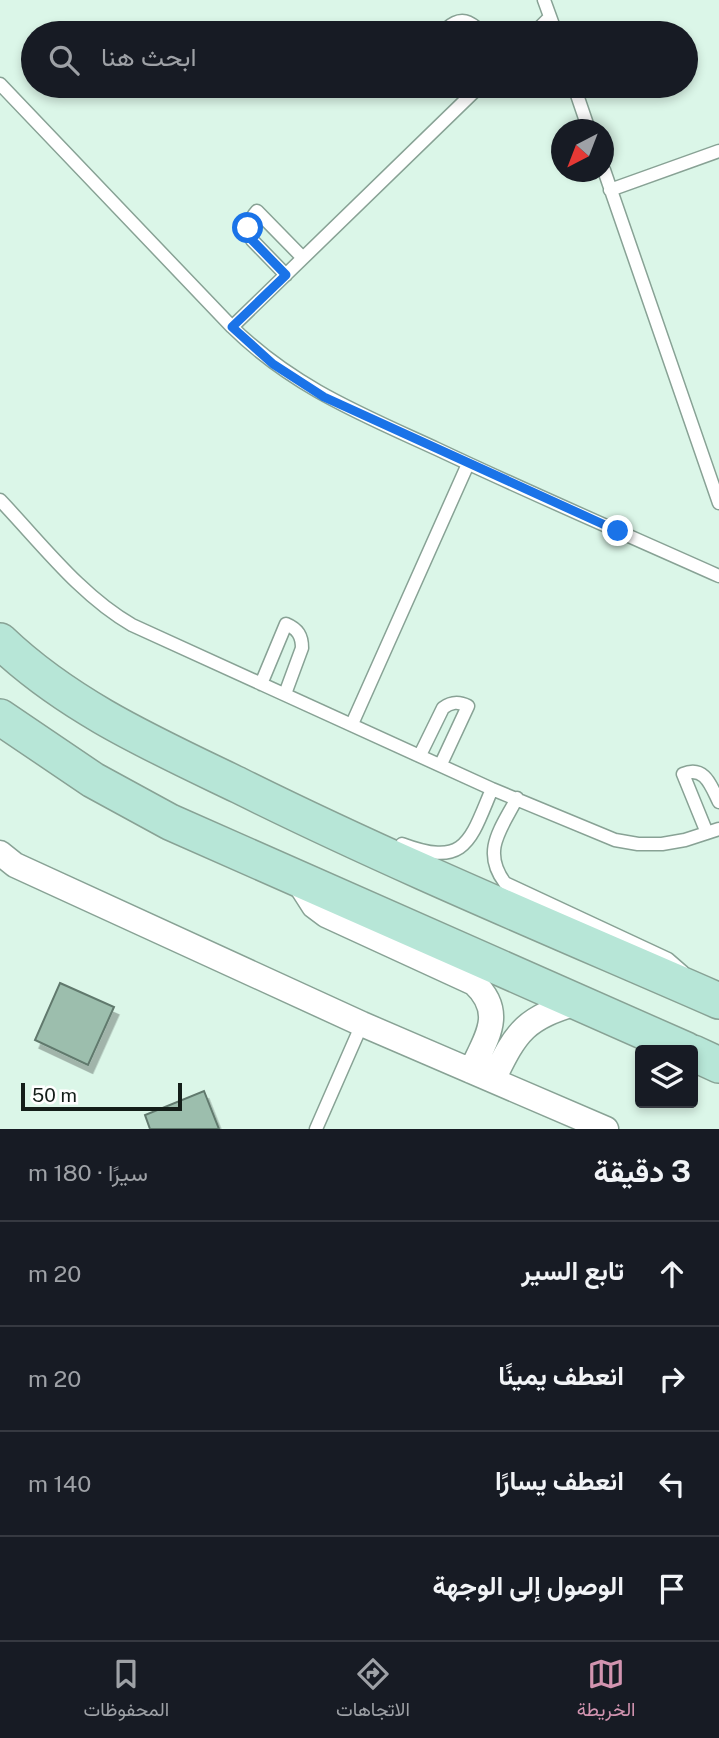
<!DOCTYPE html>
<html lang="ar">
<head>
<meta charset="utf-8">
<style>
  body { margin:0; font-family:"Public Sans",Vazirmatn,sans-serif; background:#20242c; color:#f1f3f6; direction:rtl }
  .controls { position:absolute; right:21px; bottom:21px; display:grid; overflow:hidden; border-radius:7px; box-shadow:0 4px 10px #0003 }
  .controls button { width:63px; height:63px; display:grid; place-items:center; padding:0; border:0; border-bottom:2px solid #363941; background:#171b24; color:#f1f3f6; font:35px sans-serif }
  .compass { position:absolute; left:551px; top:119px; width:63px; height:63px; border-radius:50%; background:#171b24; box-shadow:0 4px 10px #0003; rotate:222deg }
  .scale { position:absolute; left:21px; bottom:18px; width:161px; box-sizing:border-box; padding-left:7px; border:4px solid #141e19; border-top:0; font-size:19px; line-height:24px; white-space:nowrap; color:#141e19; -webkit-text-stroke:5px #fff; paint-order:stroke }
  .stop { position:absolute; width:21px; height:21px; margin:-16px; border:5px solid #1a73e8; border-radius:50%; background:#fff }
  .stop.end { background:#1a73e8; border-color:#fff; box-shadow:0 2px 7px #0008 }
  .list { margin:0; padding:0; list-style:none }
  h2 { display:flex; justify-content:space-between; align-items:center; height:91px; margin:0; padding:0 28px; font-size:30px }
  h2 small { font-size:23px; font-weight:400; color:#9ea1a6 }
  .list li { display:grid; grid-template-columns:46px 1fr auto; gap:21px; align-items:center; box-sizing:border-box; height:105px; padding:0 28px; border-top:2px solid #363941 }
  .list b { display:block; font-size:26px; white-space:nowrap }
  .list em { font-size:23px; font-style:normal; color:#9ea1a6 }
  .icon { flex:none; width:38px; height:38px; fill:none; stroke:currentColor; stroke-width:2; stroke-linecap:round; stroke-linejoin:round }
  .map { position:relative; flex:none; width:719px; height:1129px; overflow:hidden; direction:ltr }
  .search { position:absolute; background:#171b24; box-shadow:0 4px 10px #0003; left:21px; right:21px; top:21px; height:77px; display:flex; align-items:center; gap:18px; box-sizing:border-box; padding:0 24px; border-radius:38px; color:#9ea1a6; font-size:26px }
  .sheet { height:511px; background:#171b24 }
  nav { display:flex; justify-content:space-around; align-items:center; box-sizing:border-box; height:98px; border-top:2px solid #363941; background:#171b24; font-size:19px; color:#9ea1a6 }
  nav a { display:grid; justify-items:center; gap:4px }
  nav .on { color:#d294b0 }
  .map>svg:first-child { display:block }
  .building { fill:#9cbead; stroke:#61796d; stroke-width:2; filter:url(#shadow) }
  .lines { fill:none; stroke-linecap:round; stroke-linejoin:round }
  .service-casing { stroke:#88a295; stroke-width:15 }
  .minor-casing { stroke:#88a295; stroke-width:27 }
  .secondary-casing { stroke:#88a295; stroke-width:38 }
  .service { stroke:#fff; stroke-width:12 }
  .minor { stroke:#fff; stroke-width:24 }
  .secondary { stroke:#b7e6d7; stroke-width:35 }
  .route { stroke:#1a73e8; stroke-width:9 }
</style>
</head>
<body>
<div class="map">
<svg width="719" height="1129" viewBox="0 0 719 1129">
  <defs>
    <filter id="shadow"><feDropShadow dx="4.5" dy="8" stdDeviation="0" flood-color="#0004"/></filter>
  </defs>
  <rect width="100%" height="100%" fill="#dbf6e8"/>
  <path class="building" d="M60 983 114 1007 88 1065 35 1040Z
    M204 1091 219 1129H150L145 1115Z"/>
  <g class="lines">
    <g class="service-casing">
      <path id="service" d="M544 0 556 33
        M450 33 446 29C461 15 470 21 483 33
        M534 33 550 17
        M0 84 232 327C293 387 361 414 437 449 530 493 625 534 719 576
        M574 86 589 130
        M604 170 719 503
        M610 190 719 151
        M286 275 252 240C246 228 249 220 257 211L303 258
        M232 327 480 86
        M0 500C41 543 80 595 132 625L492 789 615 840 638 844H662L685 840 719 829
        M261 684 286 624C298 629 302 636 302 648L285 694
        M352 724 468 464
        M420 755 443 708C451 702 458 701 468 706L441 764
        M517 798C501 829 481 851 505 883L668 959 683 972
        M707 833 683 774C705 765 711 786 719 802
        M402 844C466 868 470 841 492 789
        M316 1129 362 1024"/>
    </g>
    <g class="minor-casing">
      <path id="minor" d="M0 853 15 865 362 1024 606 1129
        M296 878 314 906 326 915 474 983C506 1013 486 1038 471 1071
        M493 1080C517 1030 525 1018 580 1002"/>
    </g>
    <g class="secondary-casing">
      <path id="secondary" d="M0 641C69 707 155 745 240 786 397 864 559 931 719 1001
        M0 717 93 780 170 822 686 1050
        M693 1053 719 1065"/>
    </g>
    <use href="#service" class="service"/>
    <use href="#minor" class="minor"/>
    <use href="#secondary" class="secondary"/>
  </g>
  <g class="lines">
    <path class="route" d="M248 228 252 240 286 275 232 327 273 364 324 397 618 531"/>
  </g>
</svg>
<div class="controls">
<button><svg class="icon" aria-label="layers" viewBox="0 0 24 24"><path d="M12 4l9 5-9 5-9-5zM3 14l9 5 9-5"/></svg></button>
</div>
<svg class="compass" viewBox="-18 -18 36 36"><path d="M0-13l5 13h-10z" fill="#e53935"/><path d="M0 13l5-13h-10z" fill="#9ea1a6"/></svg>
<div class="scale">50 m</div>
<div class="stop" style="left:248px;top:228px"></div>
<div class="stop end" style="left:618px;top:531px"></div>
<div class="search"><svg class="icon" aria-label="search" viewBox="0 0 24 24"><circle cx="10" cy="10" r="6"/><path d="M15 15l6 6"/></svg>ابحث هنا</div>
</div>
<section class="sheet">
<h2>3 دقيقة<small>سيرًا · 180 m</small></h2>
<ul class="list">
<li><svg class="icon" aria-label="ahead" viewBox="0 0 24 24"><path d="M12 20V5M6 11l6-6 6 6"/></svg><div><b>تابع السير</b></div><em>20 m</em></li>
<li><svg class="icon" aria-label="right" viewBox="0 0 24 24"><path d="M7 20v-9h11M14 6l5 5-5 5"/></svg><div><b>انعطف يمينًا</b></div><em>20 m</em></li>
<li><svg class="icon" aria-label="left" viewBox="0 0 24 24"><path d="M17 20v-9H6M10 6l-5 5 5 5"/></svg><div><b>انعطف يسارًا</b></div><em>140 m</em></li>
<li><svg class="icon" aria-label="arrive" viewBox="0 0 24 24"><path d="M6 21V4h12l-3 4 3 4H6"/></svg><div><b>الوصول إلى الوجهة</b></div></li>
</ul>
</section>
<nav>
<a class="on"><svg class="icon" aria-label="map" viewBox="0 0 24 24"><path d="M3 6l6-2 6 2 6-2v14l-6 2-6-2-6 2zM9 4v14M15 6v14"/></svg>الخريطة</a>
<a><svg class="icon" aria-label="directions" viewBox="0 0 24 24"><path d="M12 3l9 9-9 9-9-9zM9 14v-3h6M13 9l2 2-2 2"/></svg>الاتجاهات</a>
<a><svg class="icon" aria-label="saved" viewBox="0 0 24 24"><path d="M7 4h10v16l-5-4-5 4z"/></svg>المحفوظات</a>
</nav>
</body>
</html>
